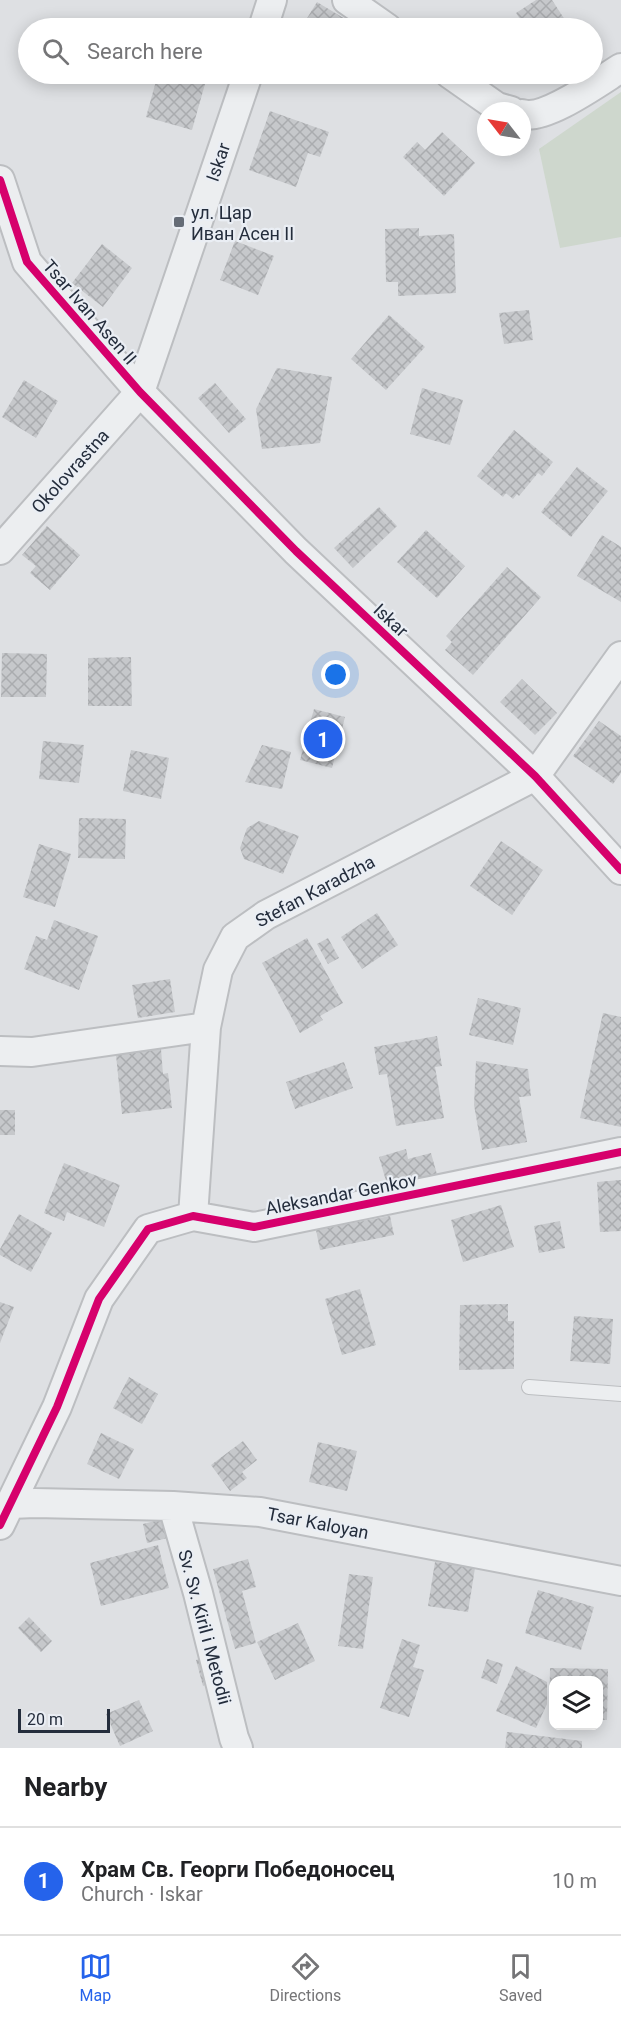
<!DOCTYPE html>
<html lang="en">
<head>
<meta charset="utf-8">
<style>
  body { margin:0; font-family:Roboto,sans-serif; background:#f2f2f2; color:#202124 }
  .controls { position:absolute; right:18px; bottom:18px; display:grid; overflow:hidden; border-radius:12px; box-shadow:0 3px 15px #0003 }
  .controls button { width:54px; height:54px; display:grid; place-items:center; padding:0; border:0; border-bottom:2px solid #e0e0e0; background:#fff; color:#202124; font:30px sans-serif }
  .compass { position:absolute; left:477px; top:102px; width:54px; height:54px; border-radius:50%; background:#fff; box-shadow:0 3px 15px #0003; rotate:301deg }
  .scale { position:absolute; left:18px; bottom:15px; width:92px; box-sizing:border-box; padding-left:6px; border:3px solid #242d3c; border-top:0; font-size:16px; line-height:21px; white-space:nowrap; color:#242d3c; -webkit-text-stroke:4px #eaeef4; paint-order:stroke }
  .you { position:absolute; left:336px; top:675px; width:21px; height:21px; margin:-15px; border:4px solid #fff; border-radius:50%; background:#1a73e8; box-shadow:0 0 0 9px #1a73e833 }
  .badge { display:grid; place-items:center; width:39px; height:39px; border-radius:50%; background:#2563eb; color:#fff; font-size:20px; font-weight:700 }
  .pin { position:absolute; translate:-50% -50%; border:3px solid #fff; box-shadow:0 2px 6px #0006 }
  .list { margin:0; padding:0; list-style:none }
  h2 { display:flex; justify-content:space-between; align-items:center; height:78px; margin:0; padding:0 24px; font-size:26px }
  h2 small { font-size:20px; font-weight:400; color:#757577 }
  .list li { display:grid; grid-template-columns:39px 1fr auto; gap:18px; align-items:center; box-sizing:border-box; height:108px; padding:0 24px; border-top:2px solid #e0e0e0 }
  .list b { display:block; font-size:22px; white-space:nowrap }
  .list p { margin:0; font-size:20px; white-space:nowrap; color:#757577 }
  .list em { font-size:20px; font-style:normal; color:#757577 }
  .icon { flex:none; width:33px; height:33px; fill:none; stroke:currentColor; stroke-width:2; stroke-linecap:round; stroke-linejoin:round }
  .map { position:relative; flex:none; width:621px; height:1748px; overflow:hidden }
  .search { position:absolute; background:#fff; box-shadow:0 3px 15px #0003; left:18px; right:18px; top:18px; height:66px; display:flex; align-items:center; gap:15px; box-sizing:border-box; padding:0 21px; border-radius:33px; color:#757577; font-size:22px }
  .sheet { height:186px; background:#fff }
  nav { display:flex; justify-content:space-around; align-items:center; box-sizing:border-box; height:84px; border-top:2px solid #e0e0e0; background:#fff; font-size:16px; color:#757577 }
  nav a { display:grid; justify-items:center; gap:3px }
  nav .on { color:#2563eb }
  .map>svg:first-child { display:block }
  .green { fill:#ced7cd }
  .building { fill:url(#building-cross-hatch) }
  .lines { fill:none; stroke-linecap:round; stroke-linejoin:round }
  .service-casing { stroke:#bcbec1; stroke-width:16 }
  .minor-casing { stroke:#bcbec1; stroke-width:32 }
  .service { stroke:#eceef0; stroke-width:14 }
  .minor { stroke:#eceef0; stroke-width:28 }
  .cycleway-casing { stroke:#eaeef4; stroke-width:11 }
  .cycleway { stroke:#d6006c; stroke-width:8 }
  .poi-dot { fill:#656c76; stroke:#eaeef4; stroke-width:2 }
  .labels { text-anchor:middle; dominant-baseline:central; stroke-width:4.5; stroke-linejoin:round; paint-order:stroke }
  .street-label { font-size:18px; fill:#242d3c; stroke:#eaeef4 }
  .poi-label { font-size:18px; fill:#242d3c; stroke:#eaeef4; text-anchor:start }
</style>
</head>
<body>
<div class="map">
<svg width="621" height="1748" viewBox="0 0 621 1748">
  <defs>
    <pattern id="building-cross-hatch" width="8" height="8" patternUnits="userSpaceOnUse" patternTransform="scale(1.5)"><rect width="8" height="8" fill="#c6c8cb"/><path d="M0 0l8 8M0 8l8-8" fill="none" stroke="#aaacaf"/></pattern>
  </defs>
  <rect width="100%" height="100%" fill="#dee0e3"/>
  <path class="green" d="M621 92V237L560 248 539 149Z"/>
  <path class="building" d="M536 0H552L569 26 566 28H526L516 13Z
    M317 2 360 28H301Z
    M158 74H168L205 84 192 130 146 117Z
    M270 111 329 132 320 157 308 153 296 187 249 170Z
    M442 132 475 163 444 196 403 157 417 142 425 150Z
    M419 228V236L454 234 456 293 398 296V282H386L385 229Z
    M235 241 274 256 258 295 220 280Z
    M102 244 132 268 103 307 72 283Z
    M529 310 533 340 504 344 499 313Z
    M389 315 425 347 386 390 351 359Z
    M277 368 332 377 320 443 262 449 256 409Z
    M24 380 58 401 36 438 2 417Z
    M215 383 246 419 229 433 198 398Z
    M422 388 463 400 450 445 410 434Z
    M514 430 553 462 542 476 538 473 519 496 517 494 513 499 506 493 503 497 477 476Z
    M577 467 608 491 571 537 541 512Z
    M379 507 397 526 353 568 334 548Z
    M47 526 80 555 50 590 30 573 36 566 22 555Z
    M426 530 465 566 437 598 397 562Z
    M602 535 621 547V602L577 576Z
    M507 567 541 597 473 675 445 650 452 642 446 636Z
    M2 653 47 654 46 697H1Z
    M131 657 132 706H88V658Z
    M522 679 557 713 535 735 500 702Z
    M314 709 345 717 332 768 300 760Z
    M599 721 621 736V773L613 784 573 756Z
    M43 741 84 745 79 783 39 779Z
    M262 745 291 752 282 789 245 782Z
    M131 750 169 758 161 799 123 791Z
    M79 818 126 819 125 859 78 858Z
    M259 821 299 836 283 874 244 859 240 848 247 828Z
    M501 841 543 870 512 915 470 886Z
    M39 844 71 854 55 907 23 897Z
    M377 913 398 945 362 969 341 937Z
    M54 920 98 936 79 990 24 969 36 936 47 940Z
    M307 938 343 1003 320 1016 323 1020 300 1033 262 963Z
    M328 938 339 958 328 964 317 944Z
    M170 979 175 1012 138 1018 132 985Z
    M478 998 521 1008 513 1045 469 1035Z
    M603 1013 621 1017V1127L580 1118Z
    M437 1036 442 1066 435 1067 444 1118 396 1126 387 1074 379 1075 374 1047Z
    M161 1049 163 1074 168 1073 172 1108 122 1114 116 1055Z
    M476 1061 528 1069 531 1096 519 1097 527 1142 482 1150 474 1105Z
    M344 1062 353 1088 295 1109 286 1082Z
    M0 1110H15V1135H0Z
    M406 1149 408 1159 431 1153 438 1178 389 1191 379 1157Z
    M64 1163 120 1185 104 1227 67 1212 64 1221 44 1213Z
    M621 1180V1231L600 1232 597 1182Z
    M501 1205 514 1247 463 1262 451 1220Z
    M19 1214 52 1233 31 1272 0 1255V1249Z
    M390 1216 394 1235 320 1250 316 1230Z
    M560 1221 565 1248 539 1253 534 1226Z
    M360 1289 376 1345 342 1355 325 1299Z
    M0 1302 14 1307 0 1343Z
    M508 1304V1321H514V1369L459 1370 460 1305Z
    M574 1316 613 1319 610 1364 570 1361Z
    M129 1377 158 1394 142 1424 113 1408Z
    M101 1433 134 1449 119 1479 87 1464Z
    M243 1441 257 1460 242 1472 247 1478 230 1491 211 1465Z
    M318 1442 357 1451 347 1491 309 1482Z
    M171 1517 176 1536 147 1543 143 1524Z
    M158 1545 169 1588 101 1606 90 1563Z
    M248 1559 256 1587 242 1591 256 1643 235 1649 213 1569Z
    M435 1562 475 1568 468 1612 428 1606Z
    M349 1574 373 1577 363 1649 338 1646Z
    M538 1590 594 1607 581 1650 525 1633Z
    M29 1617 52 1641 41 1652 18 1628Z
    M298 1623 315 1661 275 1680 257 1642Z
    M402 1639 420 1645 413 1667 424 1670 409 1717 380 1708Z
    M209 1656 217 1681 203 1686 196 1660Z
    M487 1659 503 1664 497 1684 481 1678Z
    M516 1666 547 1682V1704L536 1728 496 1711Z
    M550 1668 608 1669 607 1720H598V1680H554V1719H549Z
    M139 1700 153 1731 120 1746 106 1714Z
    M507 1732 582 1741V1748H505Z"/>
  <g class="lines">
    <g class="service-casing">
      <path id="service" d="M529 1387 621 1394"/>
    </g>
    <g class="minor-casing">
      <path id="minor" d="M347 0 387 28
        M263 28 272 0
        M450 74 497 107 511 111
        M522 114C545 121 600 81 621 68
        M0 180 27 262 140 392 296 551 535 776 621 870
        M0 550 140 392 248 74
        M0 1051 32 1052 206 1027
        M193 1216 206 1027 218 970 235 937 266 915 535 776 621 656
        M11 1504 35 1503 173 1506 260 1512 621 1581
        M173 1506 198 1593 234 1738 238 1748
        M0 1525 57 1407 99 1299 148 1229 193 1216 254 1227 621 1152"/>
    </g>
    <use href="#service" class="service"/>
    <use href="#minor" class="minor"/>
    <g class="cycleway-casing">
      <path id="cycleway" d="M0 180 27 262 140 392 296 551 535 776 621 870
        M0 1525 57 1407 99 1299 148 1229 193 1216 254 1227 621 1152"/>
    </g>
    <use href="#cycleway" class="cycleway"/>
  </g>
  <rect class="poi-dot" x="173" y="216" width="12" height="12" rx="3"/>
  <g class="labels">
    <g class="street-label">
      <text transform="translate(218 162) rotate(-71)">Iskar</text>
      <text transform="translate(90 312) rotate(49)">Tsar Ivan Asen II</text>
      <text transform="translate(70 471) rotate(-48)">Okolovrastna</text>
      <text transform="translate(391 620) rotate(43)">Iskar</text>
      <text transform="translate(315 891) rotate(-28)">Stefan Karadzha</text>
      <text transform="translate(341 1194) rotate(-11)">Aleksandar Genkov</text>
      <text transform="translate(318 1523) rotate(11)">Tsar Kaloyan</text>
      <text transform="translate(205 1627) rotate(75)">Sv. Sv. Kiril i Metodii</text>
    </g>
    <g class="poi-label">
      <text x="191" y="212">ул. Цар<tspan x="191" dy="21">Иван Асен ІІ</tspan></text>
    </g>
  </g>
</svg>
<div class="controls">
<button><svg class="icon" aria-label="layers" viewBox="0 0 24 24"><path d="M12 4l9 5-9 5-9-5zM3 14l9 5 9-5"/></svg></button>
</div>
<svg class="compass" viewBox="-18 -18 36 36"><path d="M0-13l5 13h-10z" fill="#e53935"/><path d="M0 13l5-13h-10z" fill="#757577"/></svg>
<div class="scale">20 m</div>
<div class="you"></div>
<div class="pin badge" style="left:323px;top:739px">1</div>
<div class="search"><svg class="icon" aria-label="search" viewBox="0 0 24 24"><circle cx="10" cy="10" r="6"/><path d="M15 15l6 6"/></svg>Search here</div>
</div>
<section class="sheet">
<h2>Nearby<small></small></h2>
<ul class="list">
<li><span class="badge">1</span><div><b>Храм Св. Георги Победоносец</b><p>Church · Iskar</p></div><em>10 m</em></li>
</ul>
</section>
<nav>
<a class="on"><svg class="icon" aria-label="map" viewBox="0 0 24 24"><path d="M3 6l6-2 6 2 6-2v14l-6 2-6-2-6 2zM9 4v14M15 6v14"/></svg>Map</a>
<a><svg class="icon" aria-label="directions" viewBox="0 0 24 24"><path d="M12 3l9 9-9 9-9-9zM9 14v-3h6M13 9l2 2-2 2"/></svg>Directions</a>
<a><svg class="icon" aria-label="saved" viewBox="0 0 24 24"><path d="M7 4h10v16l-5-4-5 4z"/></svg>Saved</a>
</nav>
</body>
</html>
